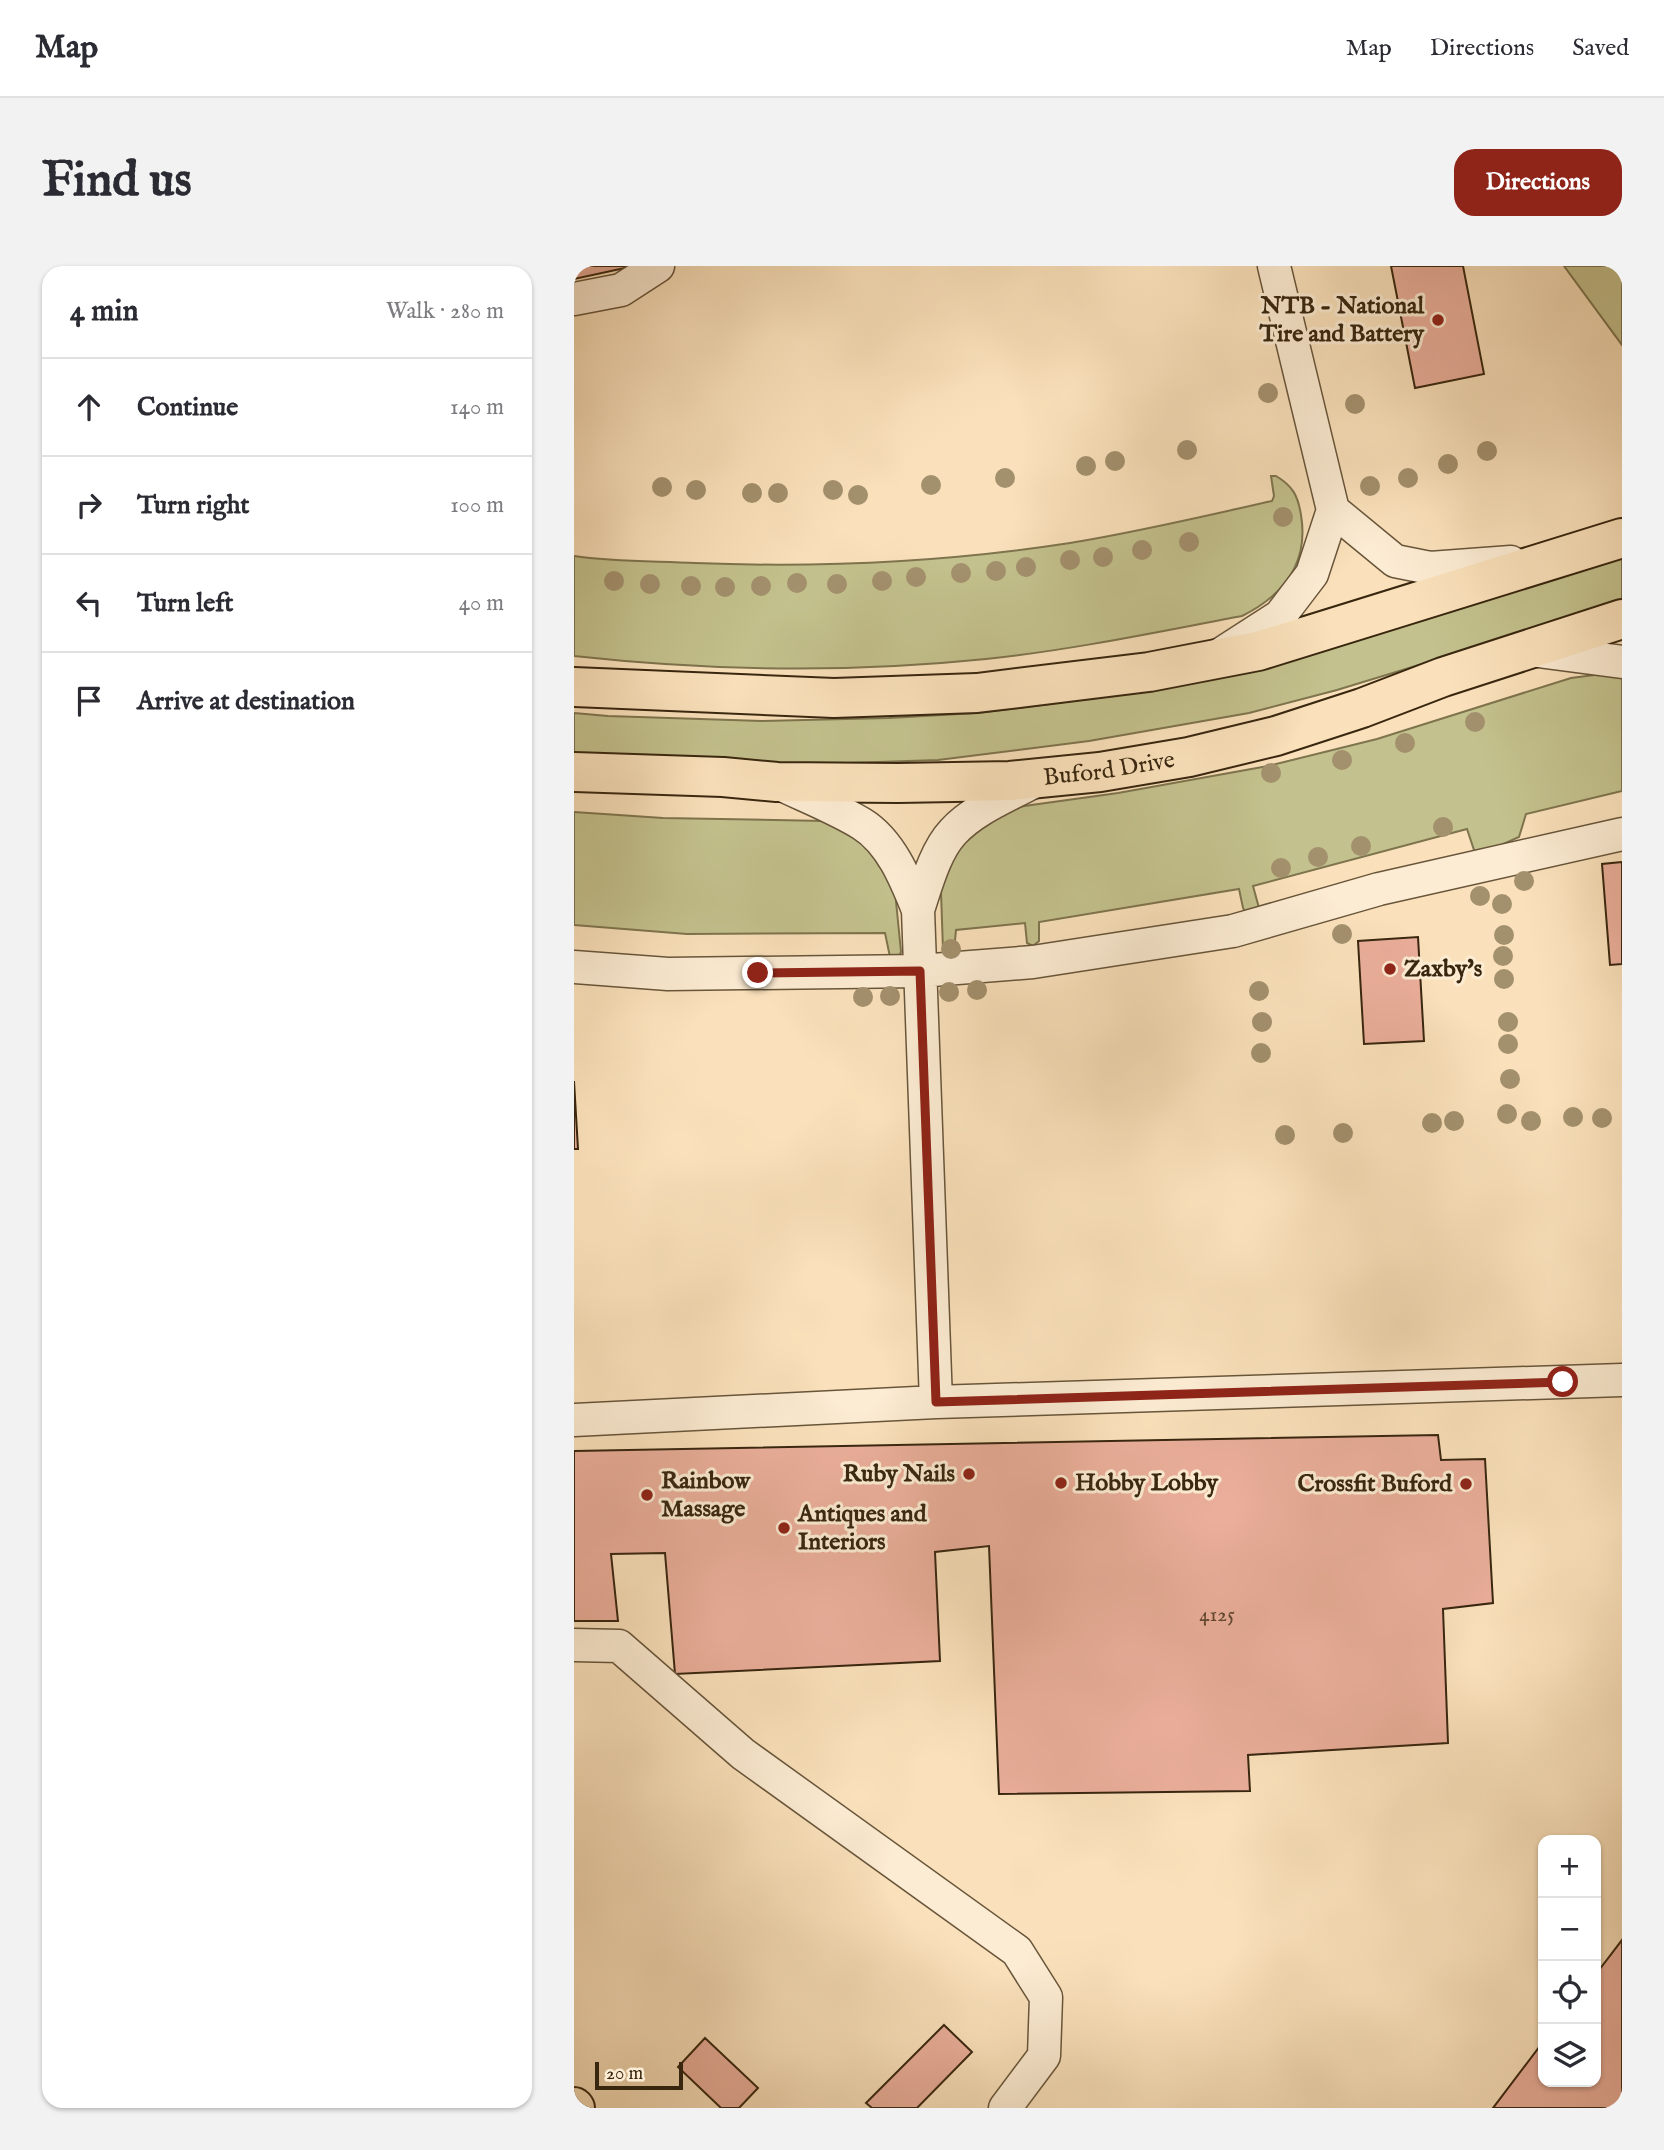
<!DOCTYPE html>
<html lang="en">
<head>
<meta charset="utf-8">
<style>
  body { margin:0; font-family:"IM FELL English",serif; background:#f2f2f3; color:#2b2b33 }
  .controls { position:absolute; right:21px; bottom:21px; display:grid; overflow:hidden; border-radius:14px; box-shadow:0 2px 5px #0004 }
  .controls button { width:63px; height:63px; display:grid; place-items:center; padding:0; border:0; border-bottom:2px solid #e1e1e2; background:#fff; color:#2b2b33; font:35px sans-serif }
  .scale { position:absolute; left:21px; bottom:18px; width:88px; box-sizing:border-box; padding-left:7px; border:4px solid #38260f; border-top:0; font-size:19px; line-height:24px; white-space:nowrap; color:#38260f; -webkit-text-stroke:5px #fcecd3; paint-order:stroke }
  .stop { position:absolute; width:21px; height:21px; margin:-16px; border:5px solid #8f2418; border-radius:50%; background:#fff }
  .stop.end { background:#8f2418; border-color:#fff; box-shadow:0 2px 7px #0008 }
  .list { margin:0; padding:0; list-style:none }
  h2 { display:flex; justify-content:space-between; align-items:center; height:91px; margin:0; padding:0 28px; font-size:30px }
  h2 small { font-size:23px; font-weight:400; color:#7c7c81 }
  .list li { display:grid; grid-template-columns:46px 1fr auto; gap:21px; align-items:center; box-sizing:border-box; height:98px; padding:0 28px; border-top:2px solid #e1e1e2 }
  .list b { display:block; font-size:26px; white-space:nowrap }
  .list em { font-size:23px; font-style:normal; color:#7c7c81 }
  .icon { flex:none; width:38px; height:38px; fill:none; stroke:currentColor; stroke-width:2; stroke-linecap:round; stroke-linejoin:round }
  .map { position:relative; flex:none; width:1048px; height:1842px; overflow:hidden; border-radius:21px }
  header { display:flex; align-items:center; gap:42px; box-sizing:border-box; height:98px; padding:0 35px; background:#fff; border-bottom:2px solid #e1e1e2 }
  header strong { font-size:33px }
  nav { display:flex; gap:38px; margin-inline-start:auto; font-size:24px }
  .intro { display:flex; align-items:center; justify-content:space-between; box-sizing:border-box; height:168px; padding:0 42px }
  h1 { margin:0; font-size:49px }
  .button { padding:18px 32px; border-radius:21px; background:#8f2418; color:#fff; font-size:24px; font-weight:700 }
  main { display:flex; gap:42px; padding:0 42px }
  aside { flex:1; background:#fff; border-radius:21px; box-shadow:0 2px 5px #0004 }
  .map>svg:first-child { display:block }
  .green { fill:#c3c18d; stroke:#7e744e; stroke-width:2 }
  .building { fill:#eaae9a; stroke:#38260f; stroke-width:2 }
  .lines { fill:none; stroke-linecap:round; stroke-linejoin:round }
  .minor-casing { stroke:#68553a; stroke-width:35 }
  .major-casing { stroke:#38260f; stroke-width:42 }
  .highway-casing { stroke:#38260f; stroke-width:42 }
  .minor { stroke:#fcecd3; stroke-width:32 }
  .major { stroke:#fae1bb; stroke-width:38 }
  .highway { stroke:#fae1bb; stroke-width:38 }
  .tree { fill:#a3906d }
  .route { stroke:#8f2418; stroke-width:9 }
  .poi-dot { fill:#8f2418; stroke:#fcecd3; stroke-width:2.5 }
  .labels { text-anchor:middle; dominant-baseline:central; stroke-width:6; stroke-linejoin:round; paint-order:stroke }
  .number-label { font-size:21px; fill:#644832 }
  .poi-label { font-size:24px; font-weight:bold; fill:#38260f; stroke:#fcecd3; text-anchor:start }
  .street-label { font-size:24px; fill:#38260f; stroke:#fcecd3 }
</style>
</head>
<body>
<header>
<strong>Map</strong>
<nav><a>Map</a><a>Directions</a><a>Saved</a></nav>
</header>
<div class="intro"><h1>Find us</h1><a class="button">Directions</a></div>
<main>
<aside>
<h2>4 min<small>Walk · 280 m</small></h2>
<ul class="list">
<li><svg class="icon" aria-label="ahead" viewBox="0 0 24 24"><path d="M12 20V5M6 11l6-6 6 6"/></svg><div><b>Continue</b></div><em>140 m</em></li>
<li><svg class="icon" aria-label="right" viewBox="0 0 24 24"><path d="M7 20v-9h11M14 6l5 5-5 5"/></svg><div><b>Turn right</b></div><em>100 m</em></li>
<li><svg class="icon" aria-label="left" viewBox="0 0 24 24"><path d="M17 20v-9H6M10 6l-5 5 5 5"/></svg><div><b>Turn left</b></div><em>40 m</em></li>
<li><svg class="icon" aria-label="arrive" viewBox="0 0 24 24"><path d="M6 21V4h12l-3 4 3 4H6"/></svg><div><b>Arrive at destination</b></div></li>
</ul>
</aside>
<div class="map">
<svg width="1048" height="1842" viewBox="0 0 1048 1842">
  <rect width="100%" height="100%" fill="#fae1bb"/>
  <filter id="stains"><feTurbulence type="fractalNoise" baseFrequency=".00286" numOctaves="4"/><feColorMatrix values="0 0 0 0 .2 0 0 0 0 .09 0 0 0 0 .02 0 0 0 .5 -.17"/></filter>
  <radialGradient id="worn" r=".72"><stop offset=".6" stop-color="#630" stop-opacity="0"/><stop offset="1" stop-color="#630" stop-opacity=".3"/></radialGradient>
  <path class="green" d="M990 0H1048V79Z
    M697 210H702C719 220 724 230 727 249 735 297 710 329 668 350 583 366 498 384 412 393 276 407 136 405 0 390V290C40 296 81 295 121 297 246 302 372 296 496 277 564 266 631 250 698 235L700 230Z
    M1048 289V337L763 424 675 447 515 475 364 494 215 499 0 490V447L34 450 188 455 315 452 403 447 491 436 563 424 777 375 882 344Z
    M1028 408 1048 411V525L952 548 945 571 907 588 901 587 893 563 679 620 685 642 672 647 669 642 665 623 465 656V675L459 680 453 677 451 657 382 664 380 685 377 688H370L369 684 367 626 368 613 373 599 394 568 443 541 544 527 694 500 803 473 997 412Z
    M0 546 89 552 251 555 277 566 299 586 321 625 327 686 325 690 316 691 311 667 113 668 0 659Z"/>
  <path class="building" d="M0 0H60L0 13Z
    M817 0H889L910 108 841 122Z
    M1048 596V698L1036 699 1028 598Z
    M844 671 850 775 790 778 784 675Z
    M0 815 4 883H0Z
    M864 1169 867 1194 911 1193 919 1337 869 1343 874 1477 674 1489 676 1525 425 1528 415 1280 361 1286 366 1395 101 1408 91 1287 37 1288 44 1355H0V1185Z
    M1048 1674V1842H919L969 1776V1816H1022V1708Z
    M370 1759 398 1786 343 1842H298L292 1837Z
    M131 1772 184 1822 165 1842H147L104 1801Z"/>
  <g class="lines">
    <g class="minor-casing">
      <path id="minor" d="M0 33 47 24 84 0
        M759 244 821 295 856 302 937 296
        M956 384 1048 396
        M647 388 706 350 738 308 759 244 700 0
        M204 517C231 530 262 542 288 558 317 576 332 614 344 644L362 1136
        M344 644C352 620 361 585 379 566 400 543 434 530 461 515
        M0 701 94 708 346 705 459 696 659 665 805 623 1048 568
        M0 1154 362 1136 1048 1114
        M0 1379 45 1380 169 1488 443 1685 472 1731 470 1790 431 1842"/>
    </g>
    <g class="major-casing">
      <path id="major" d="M0 1841 1 1842"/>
    </g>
    <g class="highway-casing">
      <g id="highway">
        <path d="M0 421 260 432 403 427 575 406 684 385 1048 272"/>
        <path id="s1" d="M0 506 149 511 203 516 324 517 436 515 526 506 615 491 702 470 788 442 869 411 1048 353"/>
      </g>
    </g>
    <use href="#minor" class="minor"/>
    <use href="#major" class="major"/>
    <use href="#highway" class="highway"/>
  </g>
  <g class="tree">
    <circle cx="694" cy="127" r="10"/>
    <circle cx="781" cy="138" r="10"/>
    <circle cx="613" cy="184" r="10"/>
    <circle cx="913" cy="185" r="10"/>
    <circle cx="541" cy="195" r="10"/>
    <circle cx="874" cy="198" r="10"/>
    <circle cx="512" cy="200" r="10"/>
    <circle cx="431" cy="212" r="10"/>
    <circle cx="834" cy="212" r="10"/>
    <circle cx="357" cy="219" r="10"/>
    <circle cx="796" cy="220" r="10"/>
    <circle cx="88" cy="221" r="10"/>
    <circle cx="122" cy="224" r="10"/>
    <circle cx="259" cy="224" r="10"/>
    <circle cx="178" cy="227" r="10"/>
    <circle cx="204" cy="227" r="10"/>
    <circle cx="284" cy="229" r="10"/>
    <circle cx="709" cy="251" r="10"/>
    <circle cx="615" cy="276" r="10"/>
    <circle cx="568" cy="284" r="10"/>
    <circle cx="529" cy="291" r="10"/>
    <circle cx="496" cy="294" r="10"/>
    <circle cx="452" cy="301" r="10"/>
    <circle cx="422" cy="305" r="10"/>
    <circle cx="387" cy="307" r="10"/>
    <circle cx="342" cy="311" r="10"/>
    <circle cx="40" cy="315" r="10"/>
    <circle cx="308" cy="315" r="10"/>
    <circle cx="223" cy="317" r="10"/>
    <circle cx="76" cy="318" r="10"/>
    <circle cx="263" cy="318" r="10"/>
    <circle cx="117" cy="320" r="10"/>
    <circle cx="187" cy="320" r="10"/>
    <circle cx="151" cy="321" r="10"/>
    <circle cx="901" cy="456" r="10"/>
    <circle cx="831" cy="477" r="10"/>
    <circle cx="768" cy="494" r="10"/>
    <circle cx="697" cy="507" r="10"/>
    <circle cx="869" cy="561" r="10"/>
    <circle cx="787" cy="580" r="10"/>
    <circle cx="744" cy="591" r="10"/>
    <circle cx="707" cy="602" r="10"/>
    <circle cx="950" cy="615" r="10"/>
    <circle cx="906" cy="630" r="10"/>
    <circle cx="928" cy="638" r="10"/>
    <circle cx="768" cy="668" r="10"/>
    <circle cx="930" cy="669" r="10"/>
    <circle cx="377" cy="683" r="10"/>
    <circle cx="929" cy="690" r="10"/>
    <circle cx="930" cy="713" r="10"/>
    <circle cx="403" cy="724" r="10"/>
    <circle cx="685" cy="725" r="10"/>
    <circle cx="375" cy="726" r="10"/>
    <circle cx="316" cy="730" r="10"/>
    <circle cx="289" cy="731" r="10"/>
    <circle cx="688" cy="756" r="10"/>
    <circle cx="934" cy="756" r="10"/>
    <circle cx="934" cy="778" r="10"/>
    <circle cx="687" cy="787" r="10"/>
    <circle cx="936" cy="813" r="10"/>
    <circle cx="933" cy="848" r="10"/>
    <circle cx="999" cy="851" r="10"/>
    <circle cx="1028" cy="852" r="10"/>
    <circle cx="880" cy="855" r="10"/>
    <circle cx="957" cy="855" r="10"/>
    <circle cx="858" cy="857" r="10"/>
    <circle cx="769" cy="867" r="10"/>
    <circle cx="711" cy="869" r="10"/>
  </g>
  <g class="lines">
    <path class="route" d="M184 707 346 705 362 1136 989 1116"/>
  </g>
  <g class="poi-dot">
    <circle cx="864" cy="54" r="7"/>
    <circle cx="816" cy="703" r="7"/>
    <circle cx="395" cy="1208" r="7"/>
    <circle cx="487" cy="1217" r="7"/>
    <circle cx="892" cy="1218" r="7"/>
    <circle cx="73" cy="1229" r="7"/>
    <circle cx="210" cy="1262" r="7"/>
  </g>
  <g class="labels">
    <g class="number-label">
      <text x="643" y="1349">4125</text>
    </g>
    <g class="poi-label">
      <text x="850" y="40" text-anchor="end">NTB - National<tspan x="850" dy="28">Tire and Battery</tspan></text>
      <text x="830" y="703">Zaxby's</text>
      <text x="381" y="1208" text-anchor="end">Ruby Nails</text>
      <text x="87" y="1215">Rainbow<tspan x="87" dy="28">Massage</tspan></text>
      <text x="501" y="1217">Hobby Lobby</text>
      <text x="878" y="1218" text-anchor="end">Crossfit Buford</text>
      <text x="224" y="1248">Antiques and<tspan x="224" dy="28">Interiors</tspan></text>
    </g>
    <g class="street-label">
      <text stroke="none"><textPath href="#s1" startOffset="536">Buford Drive</textPath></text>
    </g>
  </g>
  <rect width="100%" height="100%" filter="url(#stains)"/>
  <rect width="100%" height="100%" fill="url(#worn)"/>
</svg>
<div class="controls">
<button>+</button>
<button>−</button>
<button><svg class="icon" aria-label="locate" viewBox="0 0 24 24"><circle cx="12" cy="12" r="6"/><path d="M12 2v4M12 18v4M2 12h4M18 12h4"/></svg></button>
<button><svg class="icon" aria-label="layers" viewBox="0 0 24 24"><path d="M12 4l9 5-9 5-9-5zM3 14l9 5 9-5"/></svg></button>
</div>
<div class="scale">20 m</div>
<div class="stop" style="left:989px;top:1116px"></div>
<div class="stop end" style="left:184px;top:707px"></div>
</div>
</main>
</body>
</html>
